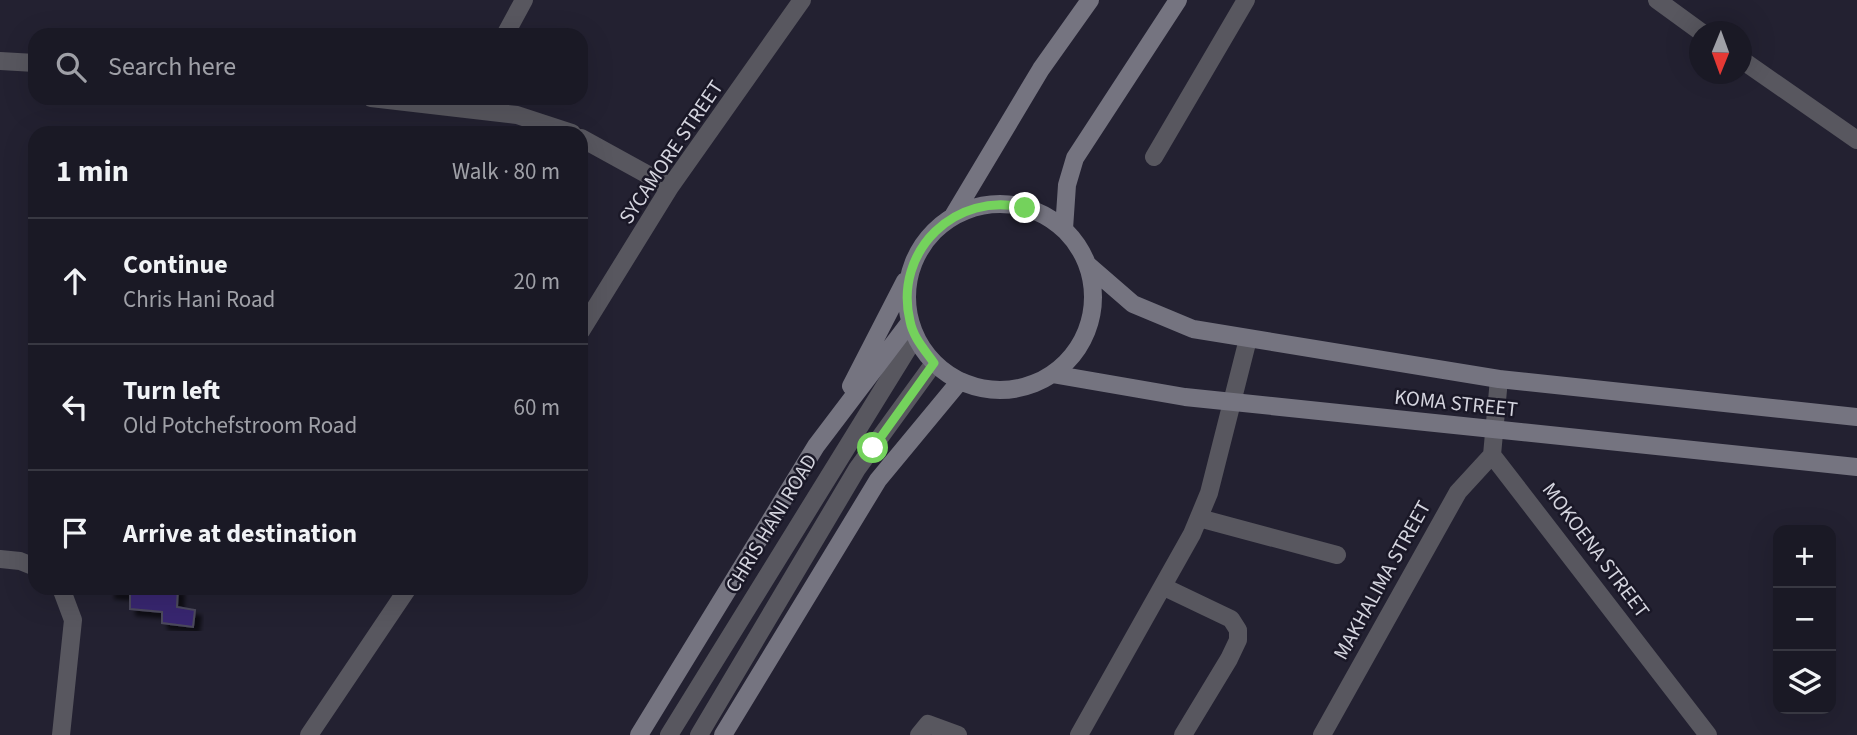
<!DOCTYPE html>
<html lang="en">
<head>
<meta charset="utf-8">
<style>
  body { margin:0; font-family:"Source Sans 3",sans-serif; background:#23222d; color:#f1f3f6 }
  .controls { position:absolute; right:21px; bottom:21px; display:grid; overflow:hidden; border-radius:14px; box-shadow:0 7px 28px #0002 }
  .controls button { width:63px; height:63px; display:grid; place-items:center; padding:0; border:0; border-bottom:2px solid #383842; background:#1a1925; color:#f1f3f6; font:35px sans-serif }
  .compass { position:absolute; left:1689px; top:21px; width:63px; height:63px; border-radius:50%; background:#1a1925; box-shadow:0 7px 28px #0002; rotate:181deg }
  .stop { position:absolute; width:21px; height:21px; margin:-16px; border:5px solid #74d25c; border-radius:50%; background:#fff }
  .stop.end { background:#74d25c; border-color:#fff; box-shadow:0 2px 7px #0008 }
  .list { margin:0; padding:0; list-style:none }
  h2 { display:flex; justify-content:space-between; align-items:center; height:91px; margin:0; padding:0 28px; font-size:30px }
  h2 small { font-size:23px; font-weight:400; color:#9fa0a7 }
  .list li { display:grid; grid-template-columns:46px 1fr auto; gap:21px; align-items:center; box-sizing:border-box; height:126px; padding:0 28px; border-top:2px solid #383842 }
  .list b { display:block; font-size:26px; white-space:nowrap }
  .list p { margin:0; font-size:23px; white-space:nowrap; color:#9fa0a7 }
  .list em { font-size:23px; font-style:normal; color:#9fa0a7 }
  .icon { flex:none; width:38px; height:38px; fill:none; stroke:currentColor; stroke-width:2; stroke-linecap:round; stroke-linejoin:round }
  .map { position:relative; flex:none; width:1857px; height:735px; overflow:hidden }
  .search { position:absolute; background:#1a1925; box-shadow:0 7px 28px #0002; left:28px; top:28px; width:560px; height:77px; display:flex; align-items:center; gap:18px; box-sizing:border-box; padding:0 24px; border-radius:21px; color:#9fa0a7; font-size:26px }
  .panel { position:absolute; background:#1a1925; box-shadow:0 7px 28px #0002; left:28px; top:126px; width:560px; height:469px; border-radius:21px }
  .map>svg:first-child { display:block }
  .building { fill:#39276f; stroke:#4c4a5c; stroke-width:2; filter:url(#shadow) }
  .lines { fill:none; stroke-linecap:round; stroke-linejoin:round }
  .service { stroke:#58575f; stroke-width:18 }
  .minor { stroke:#58575f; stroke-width:18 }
  .secondary { stroke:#757480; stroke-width:18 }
  .route { stroke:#74d25c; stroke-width:9 }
  .labels { text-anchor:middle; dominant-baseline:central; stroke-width:5; stroke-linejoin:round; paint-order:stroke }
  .street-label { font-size:21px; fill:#d4d4de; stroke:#1a1827 }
</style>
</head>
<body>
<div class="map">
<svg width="1857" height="735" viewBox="0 0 1857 735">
  <defs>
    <filter id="shadow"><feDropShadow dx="6" dy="6" stdDeviation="2" flood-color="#0009"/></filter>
  </defs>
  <rect width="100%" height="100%" fill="#232131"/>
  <path class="building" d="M109 588H178L177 607 195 610 193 627 162 623V612L130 609V594L109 592Z"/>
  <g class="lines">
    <path class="service" d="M1199 518 1337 555
      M1164 587 1231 619 1238 630V640L1229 659 1183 735
      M669 735 915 337
      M699 735 857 469 934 363
      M919 735 928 724 958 735
      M1079 735 1192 534 1209 493 1248 339"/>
    <path class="minor" d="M1657 0 1701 32
      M505 35 524 0
      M1742 60 1857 140
      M0 61 35 63
      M371 98 517 115 572 133
      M581 138 670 187
      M1154 157 1246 0
      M581 331 670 187 802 0
      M1499 379 1492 455 1708 735
      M0 559 20 561 35 567
      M61 588 73 620 61 735
      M309 735 408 588
      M1322 735 1458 492 1492 455"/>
    <path class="secondary" d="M907 297a93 93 0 1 1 186 0a93 93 0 1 1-186 0Z
      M953 216 1041 69 1090 0
      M1064 229 1067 185 1075 158 1178 0
      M1088 265 1133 304 1193 329 1499 379 1857 417
      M1052 374 1185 397 1857 467
      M851 386 905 281
      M639 735 816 446 910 322
      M723 735 878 480 960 381"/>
  </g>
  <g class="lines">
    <path class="route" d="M873 448 934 363C924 349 913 337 910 321 893 251 956 190 1025 208"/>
  </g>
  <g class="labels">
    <g class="street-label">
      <text transform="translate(671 152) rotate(-56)">SYCAMORE STREET</text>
      <text transform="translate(1456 403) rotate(6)">KOMA STREET</text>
      <text transform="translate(771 523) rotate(-59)">CHRIS HANI ROAD</text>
      <text transform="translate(1596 550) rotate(53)">MOKOENA STREET</text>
      <text transform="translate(1382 580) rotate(-61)">MAKHALIMA STREET</text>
    </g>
  </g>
</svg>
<div class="controls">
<button>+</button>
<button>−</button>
<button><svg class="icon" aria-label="layers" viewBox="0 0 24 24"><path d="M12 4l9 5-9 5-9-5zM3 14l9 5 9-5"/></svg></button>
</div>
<svg class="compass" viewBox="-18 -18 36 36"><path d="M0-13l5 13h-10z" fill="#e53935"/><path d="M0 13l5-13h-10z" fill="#9fa0a7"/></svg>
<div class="stop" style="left:873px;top:448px"></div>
<div class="stop end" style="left:1025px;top:208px"></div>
<div class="search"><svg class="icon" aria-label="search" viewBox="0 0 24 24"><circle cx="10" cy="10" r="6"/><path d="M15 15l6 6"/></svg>Search here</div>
<section class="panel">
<h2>1 min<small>Walk · 80 m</small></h2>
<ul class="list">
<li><svg class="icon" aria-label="ahead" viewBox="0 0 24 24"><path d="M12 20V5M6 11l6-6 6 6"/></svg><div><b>Continue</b><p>Chris Hani Road</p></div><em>20 m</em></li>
<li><svg class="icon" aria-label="left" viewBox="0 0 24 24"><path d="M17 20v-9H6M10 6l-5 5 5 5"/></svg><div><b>Turn left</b><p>Old Potchefstroom Road</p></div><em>60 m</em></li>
<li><svg class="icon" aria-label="arrive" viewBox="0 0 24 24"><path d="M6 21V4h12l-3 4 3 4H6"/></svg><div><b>Arrive at destination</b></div></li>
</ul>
</section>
</div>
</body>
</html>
